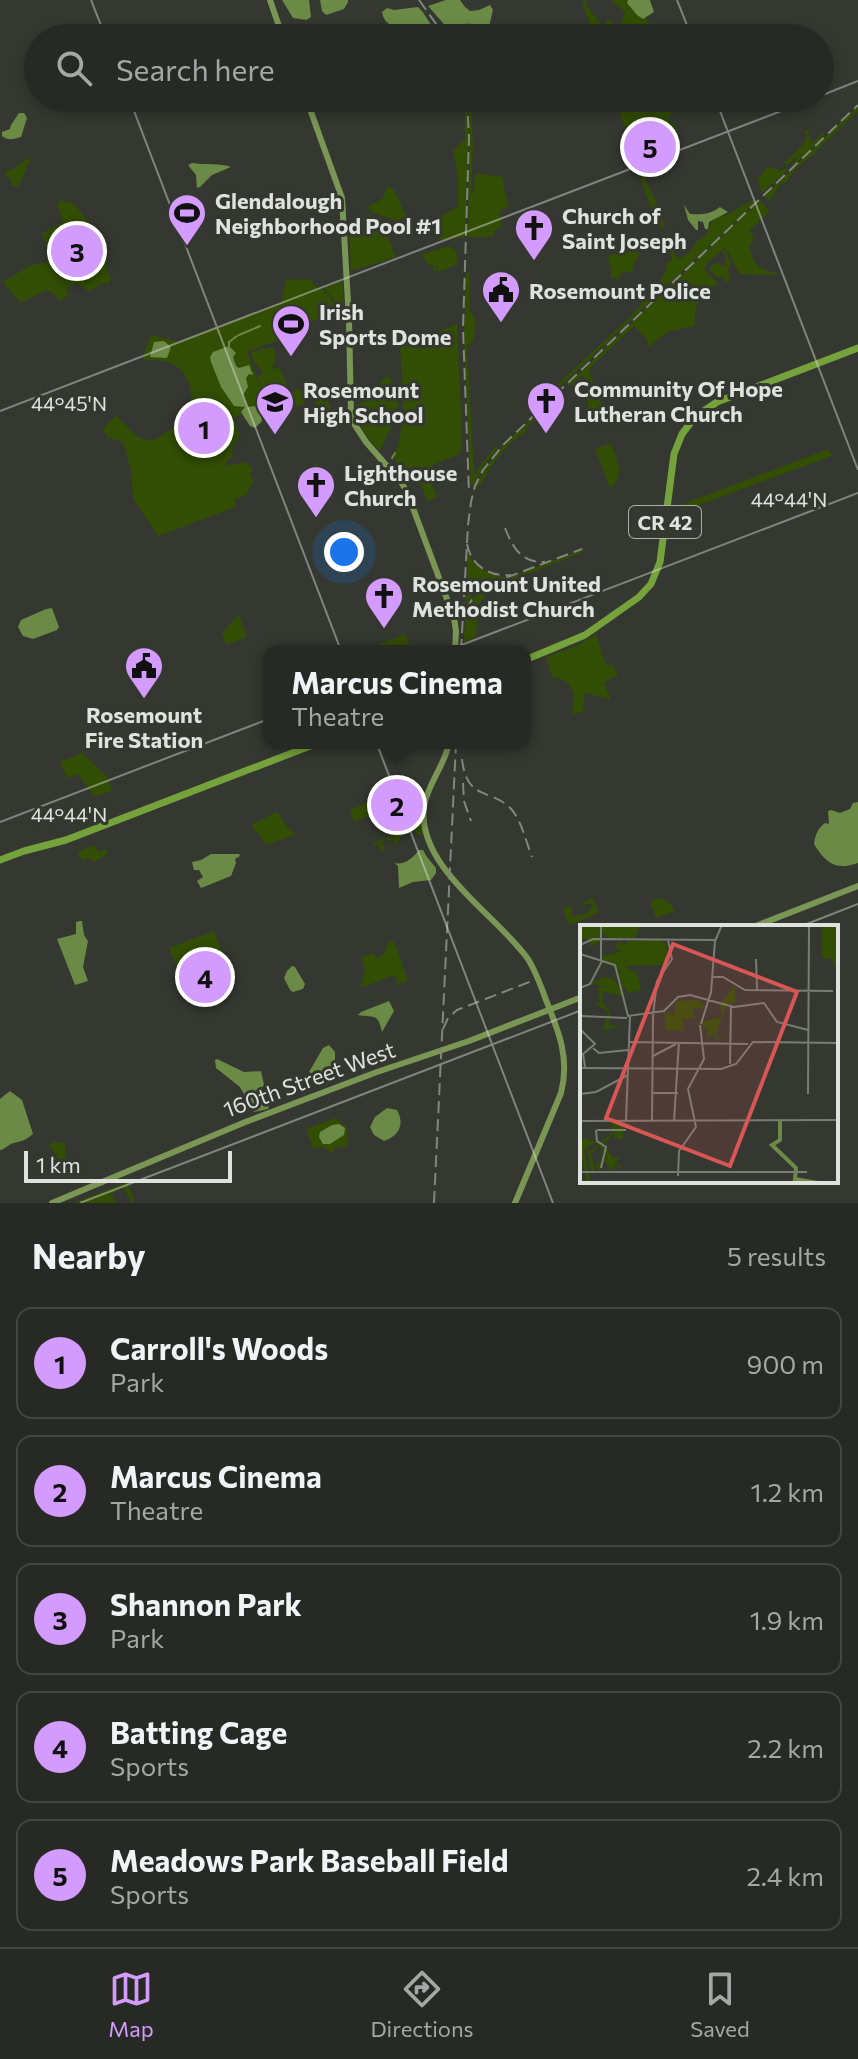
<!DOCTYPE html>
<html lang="en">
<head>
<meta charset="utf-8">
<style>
  body { margin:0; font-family:Commissioner,sans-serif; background:#333631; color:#f1f3f6 }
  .scale { position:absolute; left:24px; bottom:20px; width:208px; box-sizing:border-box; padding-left:8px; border:4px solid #e0e2dd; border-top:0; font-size:22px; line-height:28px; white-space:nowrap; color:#e0e2dd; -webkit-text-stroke:6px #343830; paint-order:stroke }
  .you { position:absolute; left:344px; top:552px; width:28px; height:28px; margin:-20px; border:6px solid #fff; border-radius:50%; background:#1a73e8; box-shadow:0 0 0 12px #1a73e833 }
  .badge { display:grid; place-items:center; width:52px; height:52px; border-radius:50%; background:#d39cfc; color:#111; font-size:26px; font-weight:700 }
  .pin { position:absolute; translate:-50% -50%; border:4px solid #fff; box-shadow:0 2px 8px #0006 }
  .popup { position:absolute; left:263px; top:645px; width:268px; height:104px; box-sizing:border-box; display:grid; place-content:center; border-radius:16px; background:#272a24; filter:drop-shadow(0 2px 6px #0005); font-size:26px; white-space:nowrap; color:#a4a7a6 }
  .popup b { font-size:30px; color:#f1f3f6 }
  .popup::after { content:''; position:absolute; left:50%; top:100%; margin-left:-16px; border:16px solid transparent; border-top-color:#272a24 }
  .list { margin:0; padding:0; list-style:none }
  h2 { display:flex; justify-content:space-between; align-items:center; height:104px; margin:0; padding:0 32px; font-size:34px }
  h2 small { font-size:26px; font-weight:400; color:#a4a7a6 }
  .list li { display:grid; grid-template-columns:52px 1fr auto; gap:24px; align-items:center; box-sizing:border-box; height:112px; margin:0 16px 16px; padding:0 16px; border:2px solid #434641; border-radius:16px }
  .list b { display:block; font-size:30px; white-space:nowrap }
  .list p { margin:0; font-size:26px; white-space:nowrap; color:#a4a7a6 }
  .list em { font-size:26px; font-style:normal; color:#a4a7a6 }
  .icon { flex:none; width:44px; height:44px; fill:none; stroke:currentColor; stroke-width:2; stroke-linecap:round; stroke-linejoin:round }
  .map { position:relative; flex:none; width:858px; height:1203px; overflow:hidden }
  .search { position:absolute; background:#272a24; box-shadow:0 4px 12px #0003; left:24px; right:24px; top:24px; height:88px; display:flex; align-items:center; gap:20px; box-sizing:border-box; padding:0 28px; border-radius:44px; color:#a4a7a6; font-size:30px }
  .sheet { height:744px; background:#272a24 }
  nav { display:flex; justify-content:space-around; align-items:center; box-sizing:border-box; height:112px; border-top:2px solid #434641; background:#272a24; font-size:22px; color:#a4a7a6 }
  nav a { display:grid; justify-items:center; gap:4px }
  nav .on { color:#d39cfc }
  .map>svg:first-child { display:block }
  .green { fill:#324d04 }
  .water { fill:#6a8a46 }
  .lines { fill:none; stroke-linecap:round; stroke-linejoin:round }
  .stream { stroke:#6a8a46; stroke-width:2 }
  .major { stroke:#7a9655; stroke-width:6 }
  .highway { stroke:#76a23c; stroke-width:7 }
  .rail { stroke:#82867f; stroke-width:2; stroke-dasharray:12 6; stroke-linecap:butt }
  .ticks { fill:none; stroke:#e0e2dd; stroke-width:2; stroke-opacity:0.45 }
  .labels { text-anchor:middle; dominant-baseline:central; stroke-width:6; stroke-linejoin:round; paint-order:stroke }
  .shield { fill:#343830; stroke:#acafa9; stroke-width:2 }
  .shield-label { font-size:20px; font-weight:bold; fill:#e0e2dd }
  .poi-label { font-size:22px; font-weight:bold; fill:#e0e2dd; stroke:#343830; text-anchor:start }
  .street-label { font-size:22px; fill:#e0e2dd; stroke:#343830 }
  .inset-river { fill:none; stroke:#6a8a46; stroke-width:4 }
  .inset-road { fill:none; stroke:#797c75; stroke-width:2 }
  .view { fill:#d85655; fill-opacity:0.15; stroke:#d85655; stroke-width:4 }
  .inset-edge { fill:none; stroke:#e0e2dd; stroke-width:4 }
  .ticks-label { font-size:20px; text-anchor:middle; fill:#e0e2dd; stroke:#343830; stroke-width:6; stroke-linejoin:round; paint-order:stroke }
</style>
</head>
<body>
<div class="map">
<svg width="858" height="1203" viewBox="0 0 858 1203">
  <rect width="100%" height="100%" fill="#343830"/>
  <path class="green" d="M587 0 586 5 600 23 604 24 609 19 612 20V24L620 26 625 12 611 0H636L657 38H595L582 2Z
    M614 98H673L677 102 667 120 675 125 679 145 667 151 650 163 643 156 635 154Z
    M469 103H471L473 146 471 194 474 193 475 173 503 177 504 189 509 206 500 211 501 227 495 230 493 237H468L470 121Z
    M464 104H467L469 127 465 237 440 240 433 220 458 207V176L453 151 465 139V110L461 107Z
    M858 106V111L816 151V155L814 153 793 172 786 182 781 184 769 201 764 196Z
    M807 129 812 143 822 134 825 135 794 165 792 163 797 158 796 156 789 164H783C789 156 803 149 807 137L804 132Z
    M27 158 30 160 18 187 11 185 12 181 5 174 6 171 14 169Z
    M767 167 781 170 786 168 789 169 763 192 759 187 758 179Z
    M644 176 655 200H658L656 203 664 225 662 230 652 211 640 178Z
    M388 186 394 190 406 216 397 221 374 213 367 208 383 198Z
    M59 200 73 203 85 217 106 252 107 271 111 279 109 283H103L88 292 86 289 76 283 66 288 69 295 59 301 53 293 46 290 20 303 3 282 31 265 45 263 49 259V251L42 234 63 222 58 207Z
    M752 200 755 202 742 215 552 394 550 391 630 317 649 294 650 284C662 284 667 272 667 262L672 260 668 247 663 248 661 245 664 237 663 233 670 239 675 256 679 259 690 252 696 242 706 235 712 221 719 215H727Z
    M760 200 769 211 749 231 753 236V242L750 244C749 259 761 273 776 272L778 275 741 274C733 267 732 253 724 248L722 250 727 252 729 262 732 263 728 270 731 281 723 282 725 276 718 278 709 270 713 264 718 262 722 266H725V255L721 251 708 262 704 269 718 284C699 293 693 306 695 326L667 332 649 347 645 337 634 326 591 367 589 371 603 408 588 414C586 399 594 387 582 375L571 386 568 384Z
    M368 214 386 222 384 228 396 257 351 271 349 228Z
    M449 246 456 251 458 264 439 272 437 270 434 272 432 267 435 266 437 270V266L427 264 422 254Z
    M636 246 639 254 634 264 632 273 622 271 619 279 611 278V268L607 256Z
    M470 273 469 306 470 312 475 317 474 341 467 346 474 473H477L479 467 494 448 495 446 498 448 484 465 474 485 471 487 464 339 466 274Z
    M310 279 314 285 323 290 341 311 296 327 297 333 247 352 261 389 258 376 263 373 253 360 251 352 273 347C276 357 277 361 271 370L279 367 289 389 265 399V401L273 399C275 407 273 412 266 417L259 404 233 418 239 433 238 441 233 445 232 457 227 460 226 466 245 462 253 469 250 473 253 481 246 495 234 500 236 507 158 536 133 499 131 470 123 442 107 437 103 428 116 416C126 423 132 436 145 440 159 443 184 420 189 408 196 394 187 371 173 364 164 359 153 361 142 360L151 335 179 342 281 303 286 280Z
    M342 281 344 310H342L324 288Z
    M457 324 462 435 460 454 432 465 437 475 431 477V482L437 497 427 501 421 485 413 483 409 480 404 482 403 480 394 456C408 423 402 383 400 347Z
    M387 377H390L392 388 395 389 391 393 400 391 396 417 380 450C365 439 358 423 355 405L377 397V391L382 380Z
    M300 389 305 403 282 412 277 398Z
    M324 391 332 412 321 416 313 395Z
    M537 414 538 415 525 430 526 432C501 446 493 465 478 488L477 485C489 456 514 434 537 414Z
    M611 443C617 460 626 475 610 488L595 449Z
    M828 449 832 456 677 513 675 507Z
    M317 463 326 472 309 488 300 479Z
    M583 549 585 551 485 591 484 598 478 605 476 636 464 643C465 617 464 601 488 586Z
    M468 553C477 569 489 575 507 577 489 583 475 588 466 605Z
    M239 615 247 637 226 645 222 633Z
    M405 634 412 651H380L378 645Z
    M596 634 606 665H613L618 675 604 683 611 700 586 693 584 696 583 712 572 714 574 693 566 681 552 677 546 657 579 645Z
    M81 752 108 778 112 791 94 797C90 787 82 783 79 774L67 778 60 761 74 757Z
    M412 796 424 798V833L417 835 414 829 403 833 396 845 393 847 391 846 396 844 393 838 389 841 387 839 382 843 385 849 389 848 377 852 381 849 378 844 374 846V843L393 835 392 831 416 822 417 801 413 797H404Z
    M379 797 381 805 377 813 354 822 350 810Z
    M277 812 287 827 296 834 267 845 251 825Z
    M95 845 98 852 106 849 108 854 94 862 87 858 85 861 79 856 77 852Z
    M593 897 599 913 569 925 563 909 573 905 571 912 572 916 586 914 593 906 592 903 584 905 582 903Z
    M657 898 668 901 675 911 656 918 650 902Z
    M214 931 231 975 232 992 222 994 219 987 189 998 169 948Z
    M392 940 395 944 408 981 396 985 397 980 395 975 360 988 365 970 361 958 372 953 378 959 385 952 389 941Z
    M335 1118 347 1128 348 1146 344 1148 336 1147 332 1153 323 1147 313 1149 306 1129Z
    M52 1142 65 1143 66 1162 71 1176 68 1177C60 1167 58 1155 49 1146Z
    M127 1182 135 1203H132L124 1189 119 1188 111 1194 116 1203H73Z"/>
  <path class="water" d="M282 0H309L311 17 306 20 293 18Z
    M320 0H348V2L344 9 326 15 322 11Z
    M446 0H460L465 7 470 11 479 10 490 5 493 10 489 27 486 28C476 24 463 20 455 30L447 31 443 23 428 6Z
    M628 0H650L654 12 643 19 637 15 627 3Z
    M418 7 422 11 440 38H364L369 30 379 28 383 38 394 35 405 38 409 36 413 30 411 28C399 26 385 29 382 12L387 8 394 10Z
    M19 113H24L27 118 21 137C14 139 8 141 2 136V132L10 129 11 125Z
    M192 163C204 165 222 163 231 167L212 175 200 187 197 188 196 175 188 165Z
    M684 205 690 214C702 215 711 214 720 207L728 212 709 222 708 229H705L703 222 698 221V230H696L688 220Z
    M164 341 171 347 167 358 150 357 154 342Z
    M229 346 236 353 233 357 236 366 239 368 249 365 253 375 249 374 246 378 248 387 243 395 247 407 255 406 263 416H261L262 421 255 428 250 426 241 412 245 407 234 406 221 387 211 362 210 357 213 352Z
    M52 608 59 627 57 630 33 639 23 636 18 627 21 620 46 609Z
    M858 802V863C835 871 826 863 814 844 815 835 818 828 825 823L829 824 828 811 831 810 840 813 850 809 853 803Z
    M419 850H423L427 857 436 868V873L431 880 413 882 399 888 398 866 394 863C404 866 414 857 419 850Z
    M211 854H239L240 856 235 859 236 863 231 876 201 888 197 881 203 877 199 870H194L192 862 201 860Z
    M79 921H82L84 935 88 941 83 967 88 981 75 985 57 939 76 934V922Z
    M292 966 295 967 305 984 303 989 293 992 290 990 284 978 287 971Z
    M389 1001 394 1011 382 1032C378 1012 373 1018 358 1015L361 1012Z
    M329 1045 335 1052V1062L324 1072 315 1071 314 1075 309 1072 323 1048Z
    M217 1059 244 1072 261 1071 264 1085 260 1090 269 1106 268 1109 254 1112 240 1087 216 1068 215 1060Z
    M10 1091 22 1100 33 1134C24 1141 25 1140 14 1143 8 1144 6 1149 0 1150V1099Z
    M387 1108 397 1110C405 1124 399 1136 384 1141L374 1135 370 1127 375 1117Z
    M339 1124 345 1128 344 1135 330 1144H323L319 1137 320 1132 332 1125Z"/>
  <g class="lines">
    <path class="stream" d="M239 335 260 326
      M229 346V342L237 336
      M392 458 395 453"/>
    <path class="major" d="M270 0 283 38
      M306 98 342 198 349 320 351 415
      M352 414 357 418 353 422 349 418Z
      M353 422 366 442 401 482 407 492 454 618 456 631 455 651
      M449 743C445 765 428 783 424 806 416 867 497 915 528 959 536 972 541 986 546 1000 559 1032 570 1059 561 1093L515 1203
      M753 927 858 886
      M52 1203 243 1123 377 1072 469 1041 582 997"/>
    <path class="highway" d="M525 660 585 635 639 597 651 584 660 562 674 454 682 434 695 417 717 402 858 348
      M0 860 24 851 66 840 318 743"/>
    <path class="rail" d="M419 0 446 38
      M467 98 469 138 463 329 469 493
      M505 528C513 548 521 563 545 562
      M467 544C471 566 490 577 511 575
      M466 610 475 594 487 585 582 549
      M461 651 468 525 471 502 475 486 483 470 503 445 858 105
      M462 759C467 803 492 787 512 810 522 822 526 842 532 857
      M463 783 464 801 471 821
      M443 1029 448 1018 457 1010 532 981
      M434 1203 456 743"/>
  </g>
  <path class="ticks" d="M91 0 106 38M677 0 692 38M820 96 858 81M129 98 553 1203M715 98 858 470M0 411 815 98M0 822 858 493M799 927 858 904M80 1203 582 1010"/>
  <defs>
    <g id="stadium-pin" transform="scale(2)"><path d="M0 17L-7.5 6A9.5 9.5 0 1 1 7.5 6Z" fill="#d39cfc" stroke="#343830"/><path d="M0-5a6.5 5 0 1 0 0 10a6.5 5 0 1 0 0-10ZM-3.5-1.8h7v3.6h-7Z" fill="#111"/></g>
    <g id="church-pin" transform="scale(2)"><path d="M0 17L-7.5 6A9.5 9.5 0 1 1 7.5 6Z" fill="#d39cfc" stroke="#343830"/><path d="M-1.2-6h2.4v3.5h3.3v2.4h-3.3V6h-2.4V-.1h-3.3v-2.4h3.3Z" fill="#111"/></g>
    <g id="civic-pin" transform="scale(2)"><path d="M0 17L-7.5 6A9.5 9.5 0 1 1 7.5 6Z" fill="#d39cfc" stroke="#343830"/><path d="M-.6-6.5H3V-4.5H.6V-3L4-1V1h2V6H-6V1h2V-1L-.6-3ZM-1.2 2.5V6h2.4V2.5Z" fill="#111"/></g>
    <g id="school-pin" transform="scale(2)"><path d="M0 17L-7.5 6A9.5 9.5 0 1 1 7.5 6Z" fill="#d39cfc" stroke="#343830"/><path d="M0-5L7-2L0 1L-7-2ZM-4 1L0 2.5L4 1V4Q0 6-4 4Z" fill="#111"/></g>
  </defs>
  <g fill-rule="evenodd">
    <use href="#stadium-pin" x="187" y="213"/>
    <use href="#church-pin" x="534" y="228"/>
    <use href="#civic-pin" x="501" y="290"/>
    <use href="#stadium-pin" x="291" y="324"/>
    <use href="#church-pin" x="546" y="401"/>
    <use href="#school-pin" x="275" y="402"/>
    <use href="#church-pin" x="316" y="485"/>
    <use href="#church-pin" x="384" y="596"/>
    <use href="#civic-pin" x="144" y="666"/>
  </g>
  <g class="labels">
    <rect class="shield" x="629" y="506" width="72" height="32" rx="6"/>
    <g class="shield-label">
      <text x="665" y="522">CR 42</text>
    </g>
    <g class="poi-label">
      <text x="215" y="200">Glendalough<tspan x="215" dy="25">Neighborhood Pool #1</tspan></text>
      <text x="562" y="215">Church of<tspan x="562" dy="25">Saint Joseph</tspan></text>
      <text x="529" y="290">Rosemount Police</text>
      <text x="319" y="311">Irish<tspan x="319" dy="25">Sports Dome</tspan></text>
      <text x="574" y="388">Community Of Hope<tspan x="574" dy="25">Lutheran Church</tspan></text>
      <text x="303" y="389">Rosemount<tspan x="303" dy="25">High School</tspan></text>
      <text x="344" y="472">Lighthouse<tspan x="344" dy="25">Church</tspan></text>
      <text x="412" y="583">Rosemount United<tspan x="412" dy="25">Methodist Church</tspan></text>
      <text x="144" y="714" text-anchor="middle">Rosemount<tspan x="144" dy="25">Fire Station</tspan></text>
    </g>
    <g class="street-label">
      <text transform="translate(309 1079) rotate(-20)">160th Street West</text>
    </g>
  </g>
  <g transform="translate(580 925)">
    <rect width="258" height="258" fill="#343830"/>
    <path d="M0 0H60V1L55 13H30L21 7 20 17 9 22V14H0ZM242 0H258V40H243L254 39V34L242 33ZM78 15 87 19 86 40 44 41 57 48 61 65 48 68 45 62 38 63 45 69 41 71 23 66 22 76 30 87V101L43 100 23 106 28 87 15 78 20 77 18 63 25 61 10 59 24 52 34 54 38 61 42 58 35 48 33 42 36 48 42 47 21 35 23 31 42 26 34 23 41 16 46 21 47 16ZM155 60V77L146 81 135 113 148 109 135 116V108L127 115 128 102 123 105 122 97 142 92 140 79ZM119 75 125 83 113 84 115 94 103 93 104 106 86 105 84 87 94 90 96 76ZM32 197H45L42 215 34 212 35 204 30 213 23 218 33 233 40 232 35 239 41 241 40 245 36 240 31 246 22 232 21 246 14 240 21 237 20 229 28 234 19 221 11 229 15 246H11L8 226 20 220 14 218 4 225 11 258H7L0 221 3 213 20 218 32 207Z" fill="#324d04"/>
    <path class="inset-river" d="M200 196V215L192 220 216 243 215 254 238 258"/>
    <path class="inset-road" d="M0 20 13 14 135 15M0 29 35 40 48 91 84 86 98 72 110 70 154 82 184 78 197 97 228 105M176 34 177 65M132 52H143L165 65 253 66H246M0 63 10 59 21 38V0M0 91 47 93M121 99 131 67 135 16 142 0M0 104 15 119 3 129 5 142M48 117 168 119M13 123 19 128 48 125M73 131 96 119M150 139 151 81M0 143 141 144 156 139 173 117 258 118M72 168H98M0 169 16 167 48 150M228 169 229 0M0 196 258 195M46 196 50 91M72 196 73 91 77 56 92 34 88 15M94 196 99 117M16 205 17 216 26 222 21 243M17 205H46M0 247H97M98 247H227M98 251 99 226 116 202 108 164 124 134 120 100"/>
    <path class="view" d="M93 19 217 67 150 241 26 193Z"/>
    <rect width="258" height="258" class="inset-edge"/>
  </g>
  <g class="ticks-label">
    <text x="69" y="411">44°45'N</text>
    <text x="789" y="507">44°44'N</text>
    <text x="69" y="822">44°44'N</text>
  </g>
</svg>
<div class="scale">1 km</div>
<div class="you"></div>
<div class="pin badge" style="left:204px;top:428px">1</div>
<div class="pin badge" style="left:397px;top:805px">2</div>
<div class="popup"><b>Marcus Cinema</b>Theatre</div>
<div class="pin badge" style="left:77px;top:251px">3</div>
<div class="pin badge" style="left:205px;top:977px">4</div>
<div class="pin badge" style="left:650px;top:147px">5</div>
<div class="search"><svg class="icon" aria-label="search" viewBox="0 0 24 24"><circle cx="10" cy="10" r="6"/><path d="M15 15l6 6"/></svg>Search here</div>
</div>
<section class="sheet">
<h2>Nearby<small>5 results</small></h2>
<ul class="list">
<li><span class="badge">1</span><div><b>Carroll's Woods</b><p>Park</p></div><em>900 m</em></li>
<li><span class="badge">2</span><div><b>Marcus Cinema</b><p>Theatre</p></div><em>1.2 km</em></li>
<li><span class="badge">3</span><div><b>Shannon Park</b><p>Park</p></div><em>1.9 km</em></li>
<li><span class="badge">4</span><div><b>Batting Cage</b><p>Sports</p></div><em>2.2 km</em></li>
<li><span class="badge">5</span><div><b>Meadows Park Baseball Field</b><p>Sports</p></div><em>2.4 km</em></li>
</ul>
</section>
<nav>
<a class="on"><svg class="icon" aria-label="map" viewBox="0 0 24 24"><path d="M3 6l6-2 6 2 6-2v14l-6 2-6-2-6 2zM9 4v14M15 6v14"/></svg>Map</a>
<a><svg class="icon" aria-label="directions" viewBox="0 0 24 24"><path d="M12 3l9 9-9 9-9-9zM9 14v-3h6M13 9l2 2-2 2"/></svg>Directions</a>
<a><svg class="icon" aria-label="saved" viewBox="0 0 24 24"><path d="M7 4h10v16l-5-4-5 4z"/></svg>Saved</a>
</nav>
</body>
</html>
